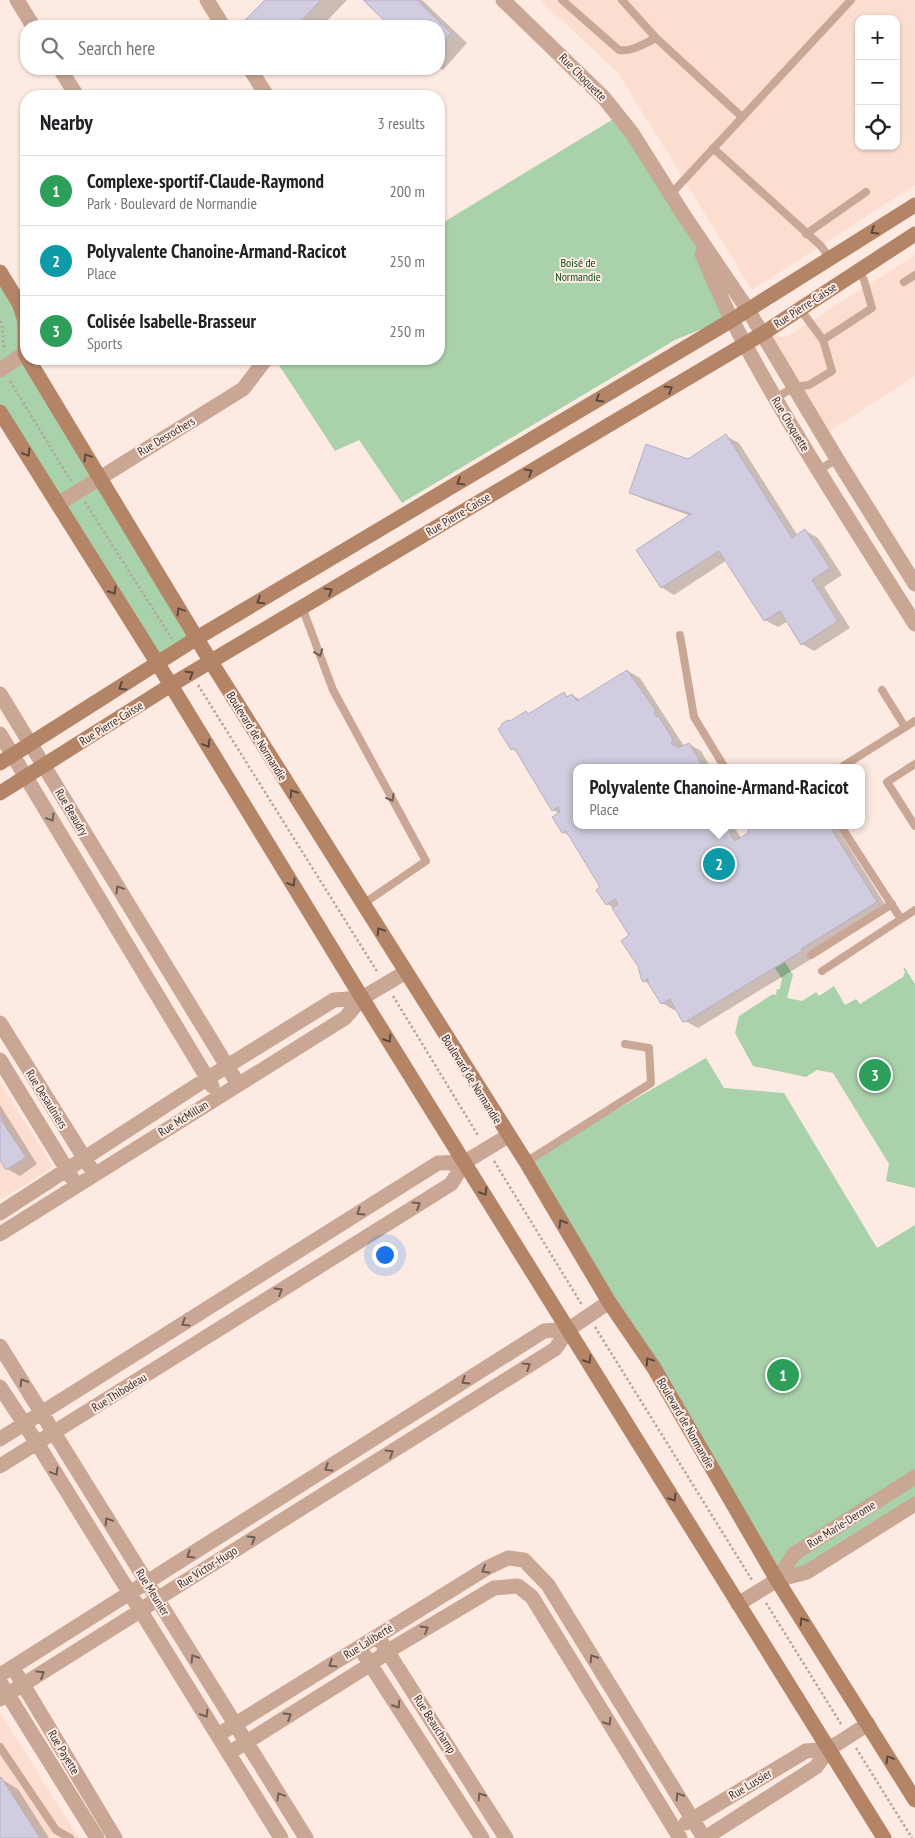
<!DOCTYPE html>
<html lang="en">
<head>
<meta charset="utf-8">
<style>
  body { margin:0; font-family:"PT Sans Narrow",sans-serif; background:#f6f6f6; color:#202124 }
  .controls { position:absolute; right:15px; top:15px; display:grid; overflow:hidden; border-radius:10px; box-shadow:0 1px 4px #0004 }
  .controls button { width:45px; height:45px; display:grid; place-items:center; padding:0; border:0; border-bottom:1px solid #e0e0e0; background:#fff; color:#202124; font:25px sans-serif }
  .you { position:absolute; left:384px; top:1254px; width:18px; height:18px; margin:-12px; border:4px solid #fff; border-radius:50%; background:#1a73e8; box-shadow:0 0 0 8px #1a73e833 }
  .badge { display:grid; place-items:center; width:32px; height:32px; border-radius:50%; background:#111827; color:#fff; font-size:16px; font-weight:700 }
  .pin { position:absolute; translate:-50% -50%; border:2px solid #fff; box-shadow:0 1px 5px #0006 }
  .popup { position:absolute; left:573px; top:764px; width:292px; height:65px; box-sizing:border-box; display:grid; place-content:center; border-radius:10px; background:#fff; filter:drop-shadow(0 1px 4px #0005); font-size:16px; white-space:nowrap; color:#757577 }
  .popup b { font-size:19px; color:#202124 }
  .popup::after { content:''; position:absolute; left:50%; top:100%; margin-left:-10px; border:10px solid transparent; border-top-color:#fff }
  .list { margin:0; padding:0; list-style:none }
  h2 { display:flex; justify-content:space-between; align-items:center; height:65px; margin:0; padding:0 20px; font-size:21px }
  h2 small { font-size:16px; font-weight:400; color:#757577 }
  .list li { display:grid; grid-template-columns:32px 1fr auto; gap:15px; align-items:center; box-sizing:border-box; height:70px; padding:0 20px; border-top:1px solid #e0e0e0 }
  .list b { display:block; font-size:19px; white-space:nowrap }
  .list p { margin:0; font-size:16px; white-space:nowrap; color:#757577 }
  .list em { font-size:16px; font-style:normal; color:#757577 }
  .icon { flex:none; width:28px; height:28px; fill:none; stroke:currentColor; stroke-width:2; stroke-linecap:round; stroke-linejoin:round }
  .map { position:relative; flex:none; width:915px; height:1838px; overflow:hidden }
  .search { position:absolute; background:#fff; box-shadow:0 1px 4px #0004; left:20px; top:20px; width:425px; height:55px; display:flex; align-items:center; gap:12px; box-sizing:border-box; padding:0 18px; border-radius:20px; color:#757577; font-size:19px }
  .panel { position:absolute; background:#fff; box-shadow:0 1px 4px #0004; left:20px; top:90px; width:425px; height:275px; border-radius:20px }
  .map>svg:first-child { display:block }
  .built { fill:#fcded1; fill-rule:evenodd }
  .green { fill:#a9d1aa }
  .shadow { fill:#0003 }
  .building { fill:#d1ccdf; stroke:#b5b0c3 }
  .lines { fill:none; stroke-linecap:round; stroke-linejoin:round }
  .path { stroke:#b5a6a0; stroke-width:2.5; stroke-dasharray:2.5 2.5; stroke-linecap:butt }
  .lane { stroke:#c9a794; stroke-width:8 }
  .street { stroke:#c9a794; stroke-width:15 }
  .secondary { stroke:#b48467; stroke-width:15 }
  .oneway { stroke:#5c483d }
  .oneway2 { stroke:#715e55 }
  .labels { text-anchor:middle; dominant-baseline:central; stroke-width:4; stroke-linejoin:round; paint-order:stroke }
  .street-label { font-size:12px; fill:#372e2b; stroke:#fdebe3 }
  .park-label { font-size:12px; fill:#0e5119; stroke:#fdebe3 }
</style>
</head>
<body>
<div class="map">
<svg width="915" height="1838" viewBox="0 0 915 1838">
  <rect width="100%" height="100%" fill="#fdebe3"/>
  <path class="built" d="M540 0H915V185L752 290 618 73ZM859 19H896V146H859Z
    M915 255V376L822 436 762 334 786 337Z
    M0 1082 53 1167 0 1200Z
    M0 1712 79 1838H0Z"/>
  <path class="green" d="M620 115 694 233 731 317 675 340 402 503 359 440 335 451 275 359H439V225Z
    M0 272 19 303 25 353 197 638 158 664 0 412Z
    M785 962 793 975 787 998 802 1001 816 992 819 996 834 986 845 1005 856 999 860 1004 903 977 905 972 903 969 905 968 915 984V1188L886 1181 889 1164 833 1073 817 1070 806 1077 753 1066 735 1033 739 1016 773 994 776 995 777 989H780L782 979 775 968Z
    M706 1058 724 1088 784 1093 877 1248 915 1225V1503L782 1584 526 1162Z"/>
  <path class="shadow" d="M267 0H347L322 26H250L245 21Z
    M365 0H422L467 43 443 70 439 68V26H392Z
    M439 226 443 233 439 236Z
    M726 436 739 443 798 536 806 531 818 538 842 575 824 587 850 628 814 651 802 644 788 621 778 627 765 620 727 560 674 595 661 587 691 516 643 499 631 492 688 460Z
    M628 671 640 678 684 746 689 744 701 751 711 768H576V825H733L741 838 762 825H835L888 909 812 957 813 958 698 1028 683 1020 677 1009 674 1010 662 1003 650 984 644 981 631 936 614 908 607 904 602 888 571 837 563 832 560 814 553 810 518 752 512 749 510 723 526 712 529 714 564 694 569 697 572 695 581 700Z
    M0 1105 37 1164 20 1176 7 1169 0 1158Z
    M1 1779 18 1789 49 1838H0V1780Z"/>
  <path class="building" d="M265 0H321L296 26H248L244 21Z
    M363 0H417L451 33 439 46V26H390Z
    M726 434 792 538 805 529 830 568 812 580 838 621 801 645 780 611 764 621 719 551 661 588 636 550 691 514 629 493 646 444 688 459Z
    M627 670 656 711 654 713 657 717 658 716 660 718 673 740 671 742 674 746 676 745 678 748 689 743 704 768H576V825H726L735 841 748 833V830L753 826 756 828 760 825H829L877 902 801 949 802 951 685 1022 682 1021 670 999 661 1004 648 983V978L643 982 641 978 638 966 621 941 629 935 612 908 618 904 615 899 606 905 596 890 600 887 566 831 562 833 552 817 560 812 558 807 552 811 514 748 511 750 498 729 502 726 501 724 508 720 510 721 526 711 528 714 564 692 567 697 572 694 577 701Z
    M0 1115 3 1119 1 1120 26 1157 6 1170 0 1160Z
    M1 1777 40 1838H0V1778Z"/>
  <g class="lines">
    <path class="path" d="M0 321 2 324 4 351
      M10 381 71 481
      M85 502 172 639
      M198 685 378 973
      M393 996 479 1137
      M494 1161 582 1305
      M595 1327 752 1580
      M766 1603 841 1724
      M856 1748 912 1838"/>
    <path class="lane" d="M562 0 619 50C632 52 645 43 656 38
      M622 0 656 38 742 117
      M713 148 820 245 830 258
      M671 194 851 0
      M806 234 866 192
      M904 282 915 275
      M823 340 872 308 864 280 859 270
      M776 398 794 387 809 385 832 371 823 340 800 309
      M819 470 837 459
      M302 607 333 690 426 861 363 904
      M680 635 694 717 725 768
      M882 690 905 727
      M915 764 887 782 915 826
      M840 768 915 721
      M840 825 901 919 915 910
      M811 955 892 904
      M822 971 901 919
      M526 1162 651 1083 649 1048 625 1044
      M0 1747 56 1830 70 1838"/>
    <path class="street" d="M17 0 33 26
      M207 0 223 26
      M503 0 604 98 632 133 683 214 748 310 837 459 915 584
      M60 69 77 96
      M250 69 267 96
      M702 254C712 276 721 299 732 320 787 425 852 524 915 624
      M0 370 25 353
      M58 504 243 389 266 359
      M0 694 238 1084
      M0 734 212 1086
      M0 1023 90 1167
      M0 1060 72 1178
      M0 1213 208 1078 334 1000 362 998
      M0 1234 345 1018 362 998 406 972
      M0 1346 306 1838
      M0 1387 37 1443 281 1838
      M0 1439 438 1163 465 1162 508 1136
      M0 1466 451 1184 465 1162
      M777 1580 794 1554 915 1477
      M738 1604 777 1580 807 1572 915 1504
      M382 1643 506 1838
      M365 1656 482 1838
      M0 1675 544 1331 569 1329
      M18 1676 115 1838
      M0 1682 97 1838
      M0 1699 140 1611 157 1599 555 1349 569 1329 609 1302
      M218 1735 487 1568 508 1558 524 1560 548 1585 704 1838
      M229 1753 371 1664 388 1651 494 1588 518 1586 532 1597 680 1838
      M686 1823 806 1751 829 1749
      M705 1838 816 1767 829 1749 868 1724"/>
    <path class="secondary" d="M0 272 19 303 25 321V353L26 356
      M28 359 211 662 526 1162 609 1302 654 1368 777 1580 915 1800
      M0 412 158 664 362 998 884 1838
      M0 763 197 638 732 320 915 205
      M0 793 171 685 762 334 915 234"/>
  </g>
  <defs><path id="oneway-chevron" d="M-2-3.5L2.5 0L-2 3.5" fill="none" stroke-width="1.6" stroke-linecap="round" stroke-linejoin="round" transform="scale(1.25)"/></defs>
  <g class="oneway">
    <use href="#oneway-chevron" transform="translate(874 231) rotate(148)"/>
    <use href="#oneway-chevron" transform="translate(669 389) rotate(-31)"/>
    <use href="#oneway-chevron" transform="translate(599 399) rotate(149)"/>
    <use href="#oneway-chevron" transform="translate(27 453) rotate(58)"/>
    <use href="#oneway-chevron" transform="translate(87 457) rotate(-121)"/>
    <use href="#oneway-chevron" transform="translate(529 472) rotate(-31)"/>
    <use href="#oneway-chevron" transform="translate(460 482) rotate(149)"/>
    <use href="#oneway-chevron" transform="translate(113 591) rotate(58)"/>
    <use href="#oneway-chevron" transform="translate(329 591) rotate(-31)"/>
    <use href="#oneway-chevron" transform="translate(260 601) rotate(149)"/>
    <use href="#oneway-chevron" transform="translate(180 611) rotate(-121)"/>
    <use href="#oneway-chevron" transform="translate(190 674) rotate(-31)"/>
    <use href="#oneway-chevron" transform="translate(122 687) rotate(148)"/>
    <use href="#oneway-chevron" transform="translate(207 744) rotate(59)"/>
    <use href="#oneway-chevron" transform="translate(293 793) rotate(-122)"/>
    <use href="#oneway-chevron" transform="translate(292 883) rotate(59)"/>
    <use href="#oneway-chevron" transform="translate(380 931) rotate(-122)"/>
    <use href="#oneway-chevron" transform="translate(388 1039) rotate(58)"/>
    <use href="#oneway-chevron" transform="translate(484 1192) rotate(58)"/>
    <use href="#oneway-chevron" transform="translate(562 1223) rotate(-121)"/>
    <use href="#oneway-chevron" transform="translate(588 1360) rotate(58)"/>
    <use href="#oneway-chevron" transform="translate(649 1361) rotate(-124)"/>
    <use href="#oneway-chevron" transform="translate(673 1498) rotate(58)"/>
    <use href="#oneway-chevron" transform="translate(803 1621) rotate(-122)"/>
    <use href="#oneway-chevron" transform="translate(889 1759) rotate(-122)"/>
  </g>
  <g class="oneway2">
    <use href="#oneway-chevron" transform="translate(319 653) rotate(70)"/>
    <use href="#oneway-chevron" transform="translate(391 798) rotate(61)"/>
    <use href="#oneway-chevron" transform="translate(51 818) rotate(59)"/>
    <use href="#oneway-chevron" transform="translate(119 889) rotate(-121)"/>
    <use href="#oneway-chevron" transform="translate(417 1205) rotate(-32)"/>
    <use href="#oneway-chevron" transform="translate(360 1212) rotate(148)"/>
    <use href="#oneway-chevron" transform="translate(279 1291) rotate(-32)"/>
    <use href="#oneway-chevron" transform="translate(185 1323) rotate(148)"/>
    <use href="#oneway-chevron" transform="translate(527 1366) rotate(-32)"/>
    <use href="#oneway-chevron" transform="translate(465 1381) rotate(148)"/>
    <use href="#oneway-chevron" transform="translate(23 1382) rotate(-121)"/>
    <use href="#oneway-chevron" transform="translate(390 1453) rotate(-32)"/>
    <use href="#oneway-chevron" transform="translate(328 1468) rotate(148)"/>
    <use href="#oneway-chevron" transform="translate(55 1472) rotate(59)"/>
    <use href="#oneway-chevron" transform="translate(108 1521) rotate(-122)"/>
    <use href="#oneway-chevron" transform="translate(252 1539) rotate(-32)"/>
    <use href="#oneway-chevron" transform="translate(190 1555) rotate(148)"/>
    <use href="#oneway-chevron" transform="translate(485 1570) rotate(150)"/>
    <use href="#oneway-chevron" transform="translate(425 1629) rotate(-31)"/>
    <use href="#oneway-chevron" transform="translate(194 1658) rotate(-122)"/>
    <use href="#oneway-chevron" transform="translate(593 1658) rotate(-122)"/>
    <use href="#oneway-chevron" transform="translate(332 1664) rotate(148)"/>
    <use href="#oneway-chevron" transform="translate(41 1674) rotate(-32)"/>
    <use href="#oneway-chevron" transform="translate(397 1705) rotate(57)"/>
    <use href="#oneway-chevron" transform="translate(205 1714) rotate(58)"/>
    <use href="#oneway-chevron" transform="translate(288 1716) rotate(-32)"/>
    <use href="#oneway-chevron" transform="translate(608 1722) rotate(58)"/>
    <use href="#oneway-chevron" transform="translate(280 1796) rotate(-121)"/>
    <use href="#oneway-chevron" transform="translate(481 1796) rotate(-123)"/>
    <use href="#oneway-chevron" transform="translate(679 1796) rotate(-122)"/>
  </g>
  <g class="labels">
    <g class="street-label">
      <text transform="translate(583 77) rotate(45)">Rue Choquette</text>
      <text transform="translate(805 305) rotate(-33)">Rue Pierre-Caisse</text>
      <text transform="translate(791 424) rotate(59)">Rue Choquette</text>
      <text transform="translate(166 436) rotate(-31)">Rue Desrochers</text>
      <text transform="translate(458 514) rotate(-31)">Rue Pierre-Caisse</text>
      <text transform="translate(111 723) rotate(-32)">Rue Pierre-Caisse</text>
      <text transform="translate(257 736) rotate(58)">Boulevard de Normandie</text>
      <text transform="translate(72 812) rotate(59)">Rue Beaudry</text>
      <text transform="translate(472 1079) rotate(58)">Boulevard de Normandie</text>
      <text transform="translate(47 1099) rotate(58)">Rue Desaulniers</text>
      <text transform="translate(183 1118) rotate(-32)">Rue McMillan</text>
      <text transform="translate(119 1392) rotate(-32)">Rue Thibodeau</text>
      <text transform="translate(686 1423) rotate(60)">Boulevard de Normandie</text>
      <text transform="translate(841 1524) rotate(-32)">Rue Marie-Derome</text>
      <text transform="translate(207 1567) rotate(-32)">Rue Victor-Hugo</text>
      <text transform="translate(153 1592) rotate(58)">Rue Meunier</text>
      <text transform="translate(368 1641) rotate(-32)">Rue Laliberté</text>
      <text transform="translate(435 1724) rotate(57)">Rue Beauchamp</text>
      <text transform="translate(64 1752) rotate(59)">Rue Payette</text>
      <text transform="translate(750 1784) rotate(-31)">Rue Lussier</text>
    </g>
    <g class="park-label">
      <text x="578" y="262">Boisé de<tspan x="578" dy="14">Normandie</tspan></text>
    </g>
  </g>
</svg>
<div class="controls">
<button>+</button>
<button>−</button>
<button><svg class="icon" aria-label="locate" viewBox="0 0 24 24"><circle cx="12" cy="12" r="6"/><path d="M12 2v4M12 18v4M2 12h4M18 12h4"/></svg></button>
</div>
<div class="you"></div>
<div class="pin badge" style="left:783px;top:1375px;background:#2e9e5b">1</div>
<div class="pin badge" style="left:719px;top:864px;background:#0f9aa8">2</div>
<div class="popup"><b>Polyvalente Chanoine-Armand-Racicot</b>Place</div>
<div class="pin badge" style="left:875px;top:1075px;background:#2e9e5b">3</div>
<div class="search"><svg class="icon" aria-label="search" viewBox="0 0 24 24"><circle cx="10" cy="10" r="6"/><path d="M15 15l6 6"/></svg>Search here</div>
<section class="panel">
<h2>Nearby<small>3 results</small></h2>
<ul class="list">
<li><span class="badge" style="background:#2e9e5b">1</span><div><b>Complexe-sportif-Claude-Raymond</b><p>Park · Boulevard de Normandie</p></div><em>200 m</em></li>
<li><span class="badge" style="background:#0f9aa8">2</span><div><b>Polyvalente Chanoine-Armand-Racicot</b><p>Place</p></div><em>250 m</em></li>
<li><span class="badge" style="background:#2e9e5b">3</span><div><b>Colisée Isabelle-Brasseur</b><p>Sports</p></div><em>250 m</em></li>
</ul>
</section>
</div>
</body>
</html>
